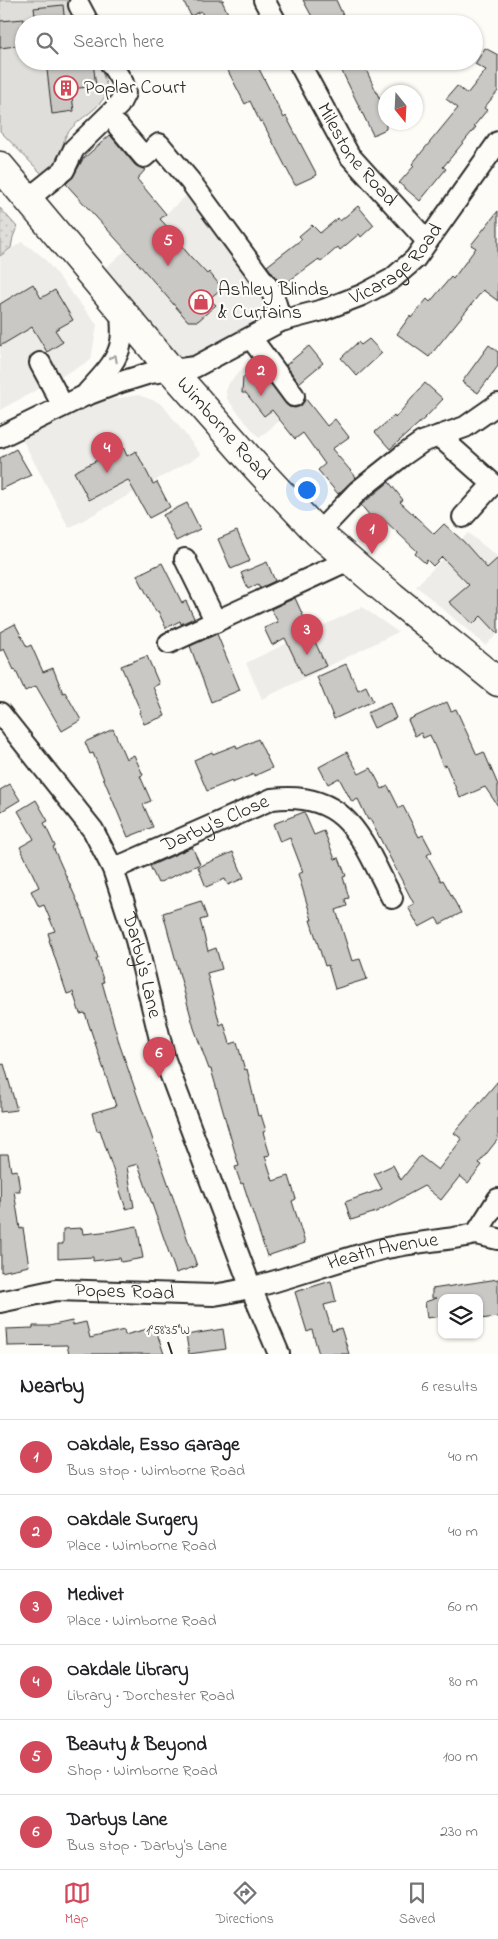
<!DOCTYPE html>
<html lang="en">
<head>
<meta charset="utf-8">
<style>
  body { margin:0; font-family:"Indie Flower",sans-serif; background:#f2f2f2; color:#202124 }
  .controls { position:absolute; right:15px; bottom:15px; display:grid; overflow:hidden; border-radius:10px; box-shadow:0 1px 4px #0004 }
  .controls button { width:45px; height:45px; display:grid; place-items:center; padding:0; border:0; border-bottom:1px solid #e0e0e0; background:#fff; color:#202124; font:25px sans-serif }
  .compass { position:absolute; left:378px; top:85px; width:45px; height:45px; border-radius:50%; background:#fff; box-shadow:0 1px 4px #0004; rotate:162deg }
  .you { position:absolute; left:306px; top:489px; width:18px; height:18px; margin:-12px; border:4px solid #fff; border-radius:50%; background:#1a73e8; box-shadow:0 0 0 8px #1a73e833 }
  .badge { display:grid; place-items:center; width:32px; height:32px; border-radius:50%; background:#d1495b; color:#fff; font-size:16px; font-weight:700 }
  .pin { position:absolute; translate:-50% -41px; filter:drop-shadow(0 1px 2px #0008) }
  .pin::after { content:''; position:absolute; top:26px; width:18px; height:15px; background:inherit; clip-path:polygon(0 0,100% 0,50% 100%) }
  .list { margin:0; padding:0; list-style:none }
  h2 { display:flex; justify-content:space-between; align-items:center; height:65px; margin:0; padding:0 20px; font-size:21px }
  h2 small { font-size:16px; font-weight:400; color:#757577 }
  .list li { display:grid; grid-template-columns:32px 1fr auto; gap:15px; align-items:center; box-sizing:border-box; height:75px; padding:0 20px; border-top:1px solid #e0e0e0 }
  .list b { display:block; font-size:19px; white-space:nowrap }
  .list p { margin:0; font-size:16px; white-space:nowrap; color:#757577 }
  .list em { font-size:16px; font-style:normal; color:#757577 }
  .icon { flex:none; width:28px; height:28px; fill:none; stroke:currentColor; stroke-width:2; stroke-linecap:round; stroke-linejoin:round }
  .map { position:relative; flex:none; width:498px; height:1354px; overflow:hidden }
  .search { position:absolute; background:#fff; box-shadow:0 1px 4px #0004; left:15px; right:15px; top:15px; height:55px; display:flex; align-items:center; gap:12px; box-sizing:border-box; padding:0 18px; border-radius:28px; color:#757577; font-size:19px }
  .sheet { height:515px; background:#fff }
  nav { display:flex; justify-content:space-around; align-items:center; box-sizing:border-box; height:70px; border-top:1px solid #e0e0e0; background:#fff; font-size:14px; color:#757577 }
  nav a { display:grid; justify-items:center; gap:2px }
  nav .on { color:#d1495b }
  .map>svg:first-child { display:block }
  .built { fill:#edece8 }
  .green { fill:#dfdeda; stroke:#858482 }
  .park { fill:url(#park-dots); stroke:#858482 }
  .building { fill:#c9c8c4; stroke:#2b2b2b }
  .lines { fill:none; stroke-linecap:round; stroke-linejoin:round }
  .minor-casing { stroke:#2b2b2b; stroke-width:24 }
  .highway-casing { stroke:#2b2b2b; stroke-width:31 }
  .minor { stroke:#fdfcf7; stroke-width:20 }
  .highway { stroke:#fdfcf7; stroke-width:28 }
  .oneway { stroke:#9e9e9b }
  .ticks { fill:none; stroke:#2b2b2b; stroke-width:2 }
  .labels { text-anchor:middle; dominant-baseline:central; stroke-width:4.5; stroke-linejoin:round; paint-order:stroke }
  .poi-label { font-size:20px; fill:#2b2b2b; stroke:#fdfcf7; text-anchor:start }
  .street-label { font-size:20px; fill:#2b2b2b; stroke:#fdfcf7 }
  .ticks-label { font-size:12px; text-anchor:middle; fill:#2b2b2b; stroke:#fdfcf7; stroke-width:4.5; stroke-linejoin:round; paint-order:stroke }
</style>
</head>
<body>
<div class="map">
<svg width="498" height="1354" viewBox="0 0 498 1354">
  <defs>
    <pattern id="park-dots" width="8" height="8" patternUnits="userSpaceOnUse" patternTransform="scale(1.25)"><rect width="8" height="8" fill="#dfdeda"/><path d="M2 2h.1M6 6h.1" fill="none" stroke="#c0bfbb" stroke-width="1.8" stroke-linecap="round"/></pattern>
  </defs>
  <rect width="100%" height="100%" fill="#fdfcf7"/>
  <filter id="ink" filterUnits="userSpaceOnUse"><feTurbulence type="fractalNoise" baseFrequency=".02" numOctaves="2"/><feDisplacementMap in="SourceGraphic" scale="10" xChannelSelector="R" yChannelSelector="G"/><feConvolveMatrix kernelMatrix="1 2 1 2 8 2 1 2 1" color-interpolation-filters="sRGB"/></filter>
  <g filter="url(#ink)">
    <path class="built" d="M195 188 281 321 172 371 93 279Z
      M22 242 43 257 97 325 91 360 0 410V256Z
      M264 351 302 402 259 438 227 399 226 391 229 383 242 369Z
      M138 395 158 402 165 408 201 455 69 528 22 439 103 401Z
      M468 533 498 557V634L485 645 416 586Z
      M362 607 398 632 262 699 246 663Z"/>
    <path class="green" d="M0 0H75L69 5 79 24H24V61H98L108 89C100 112 80 115 67 134 60 144 65 159 56 166 52 170 47 172 43 175L0 131Z"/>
    <path class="park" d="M0 208 17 227 13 237 11 248 0 256Z"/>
    <path class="building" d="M183 0H224L222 1 233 24H207L201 11 191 16Z
      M303 0H336L347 24H316Z
      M63 5 65 24H36L34 8Z
      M24 19V45L0 48V21Z
      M485 48 498 55V91L484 108 487 110 474 126 476 127 443 167 446 169 420 201 399 183 414 166 412 164 421 153 458 108 446 99 457 86 467 94 486 70 475 64Z
      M46 61H70V66L93 63 96 86 71 89 74 111 52 114Z
      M236 61H255L284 118 286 116 317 175 295 185 262 121 260 122 250 101 245 104 226 67Z
      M337 61H362L382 104 386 102V129L373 135Z
      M110 135 135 165 145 170 137 179 166 214 160 219 177 237 175 238 190 256 207 274 209 272 222 288 209 299 216 305 198 321H188L136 261 66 184 74 175 83 159Z
      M358 206 374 225 361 237 359 234 340 250 338 247 321 262 319 259 282 286 267 266 302 239 299 236 312 225 320 233 338 218 340 221Z
      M498 211V301L483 290 429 357 397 334 410 316 411 318 427 299 430 302 451 277 453 279 476 248 471 245Z
      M33 284 41 298 55 290 73 320 55 330 63 342 47 352 32 327 0 346V304Z
      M369 339 382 353 357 376 341 358 358 342 361 345Z
      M489 345 498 352V366L478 393 462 382Z
      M309 346 323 363 299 383 286 365Z
      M243 377 262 379 265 377 289 407 295 408 301 406 305 398 327 426 335 419 349 437 332 449 356 477 338 494 318 470 325 464 303 433 295 439 272 410 264 416 246 393H242Z
      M425 383 443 399 425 418 390 449 375 432 394 416 395 418Z
      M123 447 127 456 136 451 153 484 157 482 170 507 149 518 128 480 89 500 74 472Z
      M16 449 31 475 0 490V458Z
      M389 482 403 500 400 502 434 534 444 524 464 542 487 568 498 558V634L481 616 473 624 449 602 469 585 442 557 433 566 427 560 425 563 415 554 417 551 381 517 375 522 361 505Z
      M187 503 200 529 176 541 163 515Z
      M237 531 250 561 231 569 218 539Z
      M267 562 275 581 260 588 258 584 248 589 241 573Z
      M162 563 182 603 186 601 194 618 181 624 180 621 166 628 158 611 156 612 137 575Z
      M295 598 326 666 303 676 285 638 272 645 264 628 278 622 271 609Z
      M15 624 27 647 31 645 43 672 53 668 63 693 65 692 81 720 62 731 36 686 25 691 15 669 14 670 4 649 0 651V632Z
      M217 634 240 690 211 702 190 646Z
      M147 656 159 684 153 687 165 716 144 724 139 712H141L121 666Z
      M346 664 358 690 366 686 373 701 334 719 317 677Z
      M447 702 451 711 456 709 477 755 484 752 498 785V806L485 787 460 798 446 765 443 766 430 735 423 738 421 733 415 736 408 720Z
      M390 703 396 718 374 728 367 713Z
      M113 729 126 759 134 755 143 775 140 776 151 801 143 804 153 827 128 837 93 753 90 754 85 742Z
      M258 739 272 768 254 776V774L232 783V781L207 791 194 760 212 752 213 754 236 745 237 749Z
      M347 752 359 774 371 768 382 789 388 786 399 808 403 806 419 837 423 835 432 852 427 855 441 881 443 880 461 913 440 924 436 918 419 927 408 907 414 904 370 819 368 820 358 799 352 802 339 778 328 784 319 767Z
      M10 784 20 800 0 812V790Z
      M36 800 48 821 44 823 55 846 53 847 83 914 98 958 96 959 104 982H102L120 1046 197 1266 176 1273 138 1164 127 1167 134 1207 126 1209 100 1130 97 1131 92 1113 116 1106 85 1013 80 1014 73 992 67 994 49 940H50L48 933 55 931 44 905 39 907 31 891 39 887 20 847 34 839 18 811Z
      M304 812 314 835 324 831 335 859 339 858 346 876 343 877 349 898 345 899 347 906 336 910 352 961 360 959 367 979 335 989 328 965 325 966 310 920H312L298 874 303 872 290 838 280 842 273 824Z
      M192 847 200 864 158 883 150 866Z
      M233 852 244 878 228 885 225 879 206 887 198 867Z
      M201 901 207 918 200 920 208 951 216 948 222 969 207 973 220 1025 224 1023 230 1044 237 1042 245 1070 247 1069 258 1116 261 1115 266 1131 263 1132 270 1155 265 1156 273 1181 289 1176 296 1199 292 1201 305 1243 267 1256 243 1183 241 1184 235 1167 239 1166 225 1118 211 1069H209L194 1028 163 913Z
      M4 1064 17 1110 0 1112V1065Z
      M498 1081V1139L479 1163 482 1165 468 1183 460 1176 441 1200 424 1186 376 1212 351 1220 345 1202 382 1189 374 1174 393 1165 401 1180 420 1156 438 1170 462 1139 454 1133Z
      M0 1154H8L11 1171 17 1170 20 1191H14L20 1229 23 1228 29 1266 1 1272Z
      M137 1226 143 1258 121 1262 120 1258 93 1261V1257L58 1259V1244H63V1229L82 1228 83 1234 111 1231Z
      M498 1279V1317L479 1319V1298H442V1316L427 1318 425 1302 437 1298H432V1289Z
      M331 1281 336 1302 324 1305 332 1331 341 1328 349 1354H319L312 1330 307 1332 295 1292Z
      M72 1321 73 1325 86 1322 90 1338 124 1330 125 1335 155 1327 164 1354H69L67 1345 7 1346 6 1329 33 1328V1326H49Z
      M223 1329 226 1349 189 1354 186 1335Z"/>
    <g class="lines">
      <g class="minor-casing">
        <g id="minor">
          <path d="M264 0 277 24"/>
          <path d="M79 5 89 24"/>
          <path id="s1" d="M298 61 349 155 427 241"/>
          <path d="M118 126 144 157 159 144 190 181 273 294 281 321"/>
          <path d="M28 199 64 170 74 149 119 105 125 93 123 83 109 61"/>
          <path d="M251 338 294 396"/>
          <path d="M40 363 63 406"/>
          <path d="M87 393C100 378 118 362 121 342 123 332 121 321 121 310"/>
          <path d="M439 436 493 484 463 517"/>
          <path id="s2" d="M0 437 84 396 121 382 150 373 195 367 281 321 323 310 362 295 392 279 415 259 498 142"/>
          <path d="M318 533 358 491 402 456 422 442 465 427 498 404"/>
          <path d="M185 559 216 622"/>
          <path d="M169 643 349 560"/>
          <path id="s3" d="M0 713 93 830 113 869 136 940 165 1060 251 1288 279 1354"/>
          <path id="s4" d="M113 869 272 799C349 790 362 841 392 898"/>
          <path d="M476 1234 498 1239"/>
          <path id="s5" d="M0 1302 56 1290 213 1295C270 1287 323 1264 378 1250 410 1242 444 1241 476 1234L498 1199"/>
        </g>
      </g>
      <g class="highway-casing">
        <g id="highway">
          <path id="s6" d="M0 166 172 371 258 469 318 533 392 596 498 682"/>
        </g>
      </g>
      <use href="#minor" class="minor"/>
      <use href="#highway" class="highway"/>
    </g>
    <defs><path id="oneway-chevron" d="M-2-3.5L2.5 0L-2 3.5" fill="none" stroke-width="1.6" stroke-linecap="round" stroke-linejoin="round" transform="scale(1.25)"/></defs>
    <use class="oneway" href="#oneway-chevron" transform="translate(114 358) rotate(-62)"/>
  </g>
  <path class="ticks" d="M168 1342 172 1354"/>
  <defs>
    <g id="building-ring" transform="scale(1.25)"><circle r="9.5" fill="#fdfcf7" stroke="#d1495b" stroke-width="1.5"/><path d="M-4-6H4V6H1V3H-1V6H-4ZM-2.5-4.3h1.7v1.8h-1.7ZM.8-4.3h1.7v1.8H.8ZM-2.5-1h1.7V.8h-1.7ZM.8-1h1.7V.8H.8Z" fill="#d1495b"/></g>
    <g id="shop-ring" transform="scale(1.25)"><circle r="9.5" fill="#fdfcf7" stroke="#d1495b" stroke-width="1.5"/><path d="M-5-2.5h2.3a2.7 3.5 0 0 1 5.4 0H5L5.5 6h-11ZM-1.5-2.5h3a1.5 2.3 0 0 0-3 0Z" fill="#d1495b"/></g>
  </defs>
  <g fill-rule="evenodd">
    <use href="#building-ring" x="66" y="88"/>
    <use href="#shop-ring" x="201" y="302"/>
  </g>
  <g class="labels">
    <g class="poi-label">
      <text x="84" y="88">Poplar Court</text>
      <text x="218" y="290">Ashley Blinds<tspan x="218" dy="23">&amp; Curtains</tspan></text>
    </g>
    <g class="street-label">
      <text stroke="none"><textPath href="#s1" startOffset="111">Milestone Road</textPath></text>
      <text stroke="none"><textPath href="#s2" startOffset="438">Vicarage Road</textPath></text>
      <text stroke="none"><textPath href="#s6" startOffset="345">Wimborne Road</textPath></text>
      <text stroke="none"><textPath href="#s4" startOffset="112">Darby's Close</textPath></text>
      <text stroke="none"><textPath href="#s3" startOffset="294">Darby's Lane</textPath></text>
      <text stroke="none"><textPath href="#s5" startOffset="390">Heath Avenue</textPath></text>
      <text stroke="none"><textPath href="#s5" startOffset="126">Popes Road</textPath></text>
    </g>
  </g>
  <g class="ticks-label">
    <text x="168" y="1334">1°58'35"W</text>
  </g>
</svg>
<div class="controls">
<button><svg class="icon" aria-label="layers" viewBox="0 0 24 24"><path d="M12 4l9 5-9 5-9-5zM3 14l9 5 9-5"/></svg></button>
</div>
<svg class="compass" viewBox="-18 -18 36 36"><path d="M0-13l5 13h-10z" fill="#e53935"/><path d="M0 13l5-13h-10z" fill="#757577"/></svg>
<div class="you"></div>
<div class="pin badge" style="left:372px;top:554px">1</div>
<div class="pin badge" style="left:261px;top:396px">2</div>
<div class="pin badge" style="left:307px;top:655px">3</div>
<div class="pin badge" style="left:107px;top:473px">4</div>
<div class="pin badge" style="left:168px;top:266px">5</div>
<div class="pin badge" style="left:159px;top:1078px">6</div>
<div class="search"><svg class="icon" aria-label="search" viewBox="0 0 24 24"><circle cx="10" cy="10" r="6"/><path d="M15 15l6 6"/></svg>Search here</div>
</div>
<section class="sheet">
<h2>Nearby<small>6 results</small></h2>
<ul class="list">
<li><span class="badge">1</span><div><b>Oakdale, Esso Garage</b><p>Bus stop · Wimborne Road</p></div><em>40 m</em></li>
<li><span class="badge">2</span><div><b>Oakdale Surgery</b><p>Place · Wimborne Road</p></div><em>40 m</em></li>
<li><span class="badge">3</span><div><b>Medivet</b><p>Place · Wimborne Road</p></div><em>60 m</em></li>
<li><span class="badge">4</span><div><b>Oakdale Library</b><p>Library · Dorchester Road</p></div><em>80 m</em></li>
<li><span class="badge">5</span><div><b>Beauty &amp; Beyond</b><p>Shop · Wimborne Road</p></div><em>100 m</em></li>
<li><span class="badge">6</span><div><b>Darbys Lane</b><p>Bus stop · Darby's Lane</p></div><em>230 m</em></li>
</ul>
</section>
<nav>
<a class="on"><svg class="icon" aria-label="map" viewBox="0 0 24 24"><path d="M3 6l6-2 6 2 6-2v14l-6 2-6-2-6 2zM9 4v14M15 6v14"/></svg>Map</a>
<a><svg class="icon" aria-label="directions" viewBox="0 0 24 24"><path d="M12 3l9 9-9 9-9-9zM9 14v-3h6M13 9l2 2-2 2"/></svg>Directions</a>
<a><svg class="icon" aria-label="saved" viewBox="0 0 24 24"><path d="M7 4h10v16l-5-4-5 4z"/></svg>Saved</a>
</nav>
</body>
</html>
